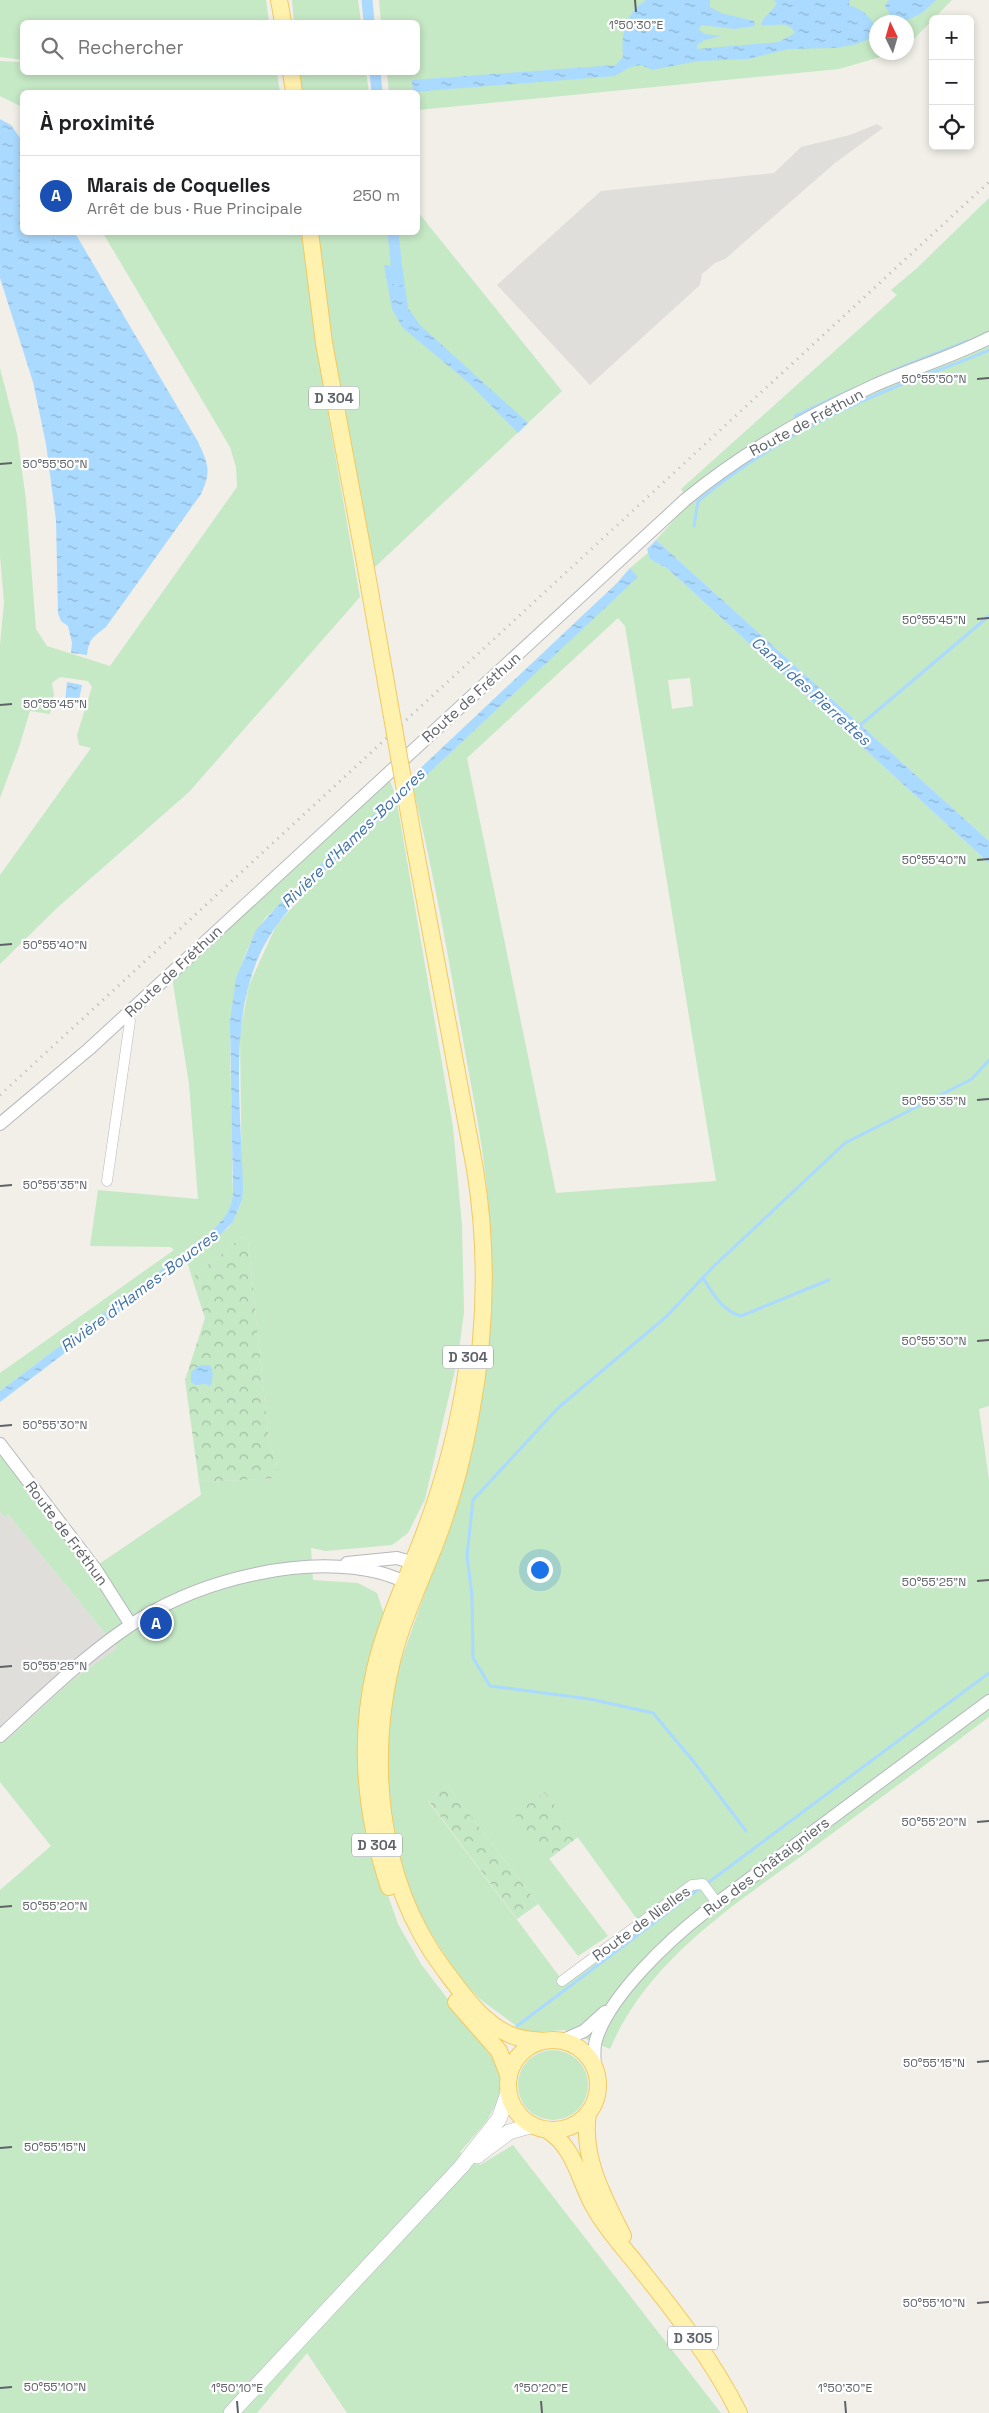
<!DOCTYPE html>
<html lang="fr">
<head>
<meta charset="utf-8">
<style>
  body { margin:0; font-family:"Space Grotesk",sans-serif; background:#f2f2f2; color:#202124 }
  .controls { position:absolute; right:15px; top:15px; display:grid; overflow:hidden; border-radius:8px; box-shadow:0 2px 8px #0003 }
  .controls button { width:45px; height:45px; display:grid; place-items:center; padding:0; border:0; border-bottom:1px solid #e0e0e0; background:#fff; color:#202124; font:25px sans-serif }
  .compass { position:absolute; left:869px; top:15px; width:45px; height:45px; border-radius:50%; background:#fff; box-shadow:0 2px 8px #0003; rotate:355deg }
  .you { position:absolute; left:539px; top:1569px; width:18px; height:18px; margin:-12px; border:4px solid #fff; border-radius:50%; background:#1a73e8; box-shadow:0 0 0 8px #1a73e833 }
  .badge { display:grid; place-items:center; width:32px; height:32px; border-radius:50%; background:#ea4335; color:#fff; font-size:16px; font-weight:700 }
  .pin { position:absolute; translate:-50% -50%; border:2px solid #fff; box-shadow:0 1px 5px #0006 }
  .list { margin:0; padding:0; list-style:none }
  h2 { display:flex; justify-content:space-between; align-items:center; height:65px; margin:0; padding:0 20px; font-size:21px }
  h2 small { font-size:16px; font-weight:400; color:#757577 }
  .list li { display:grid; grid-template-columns:32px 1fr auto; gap:15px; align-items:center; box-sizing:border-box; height:80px; padding:0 20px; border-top:1px solid #e0e0e0 }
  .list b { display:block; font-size:19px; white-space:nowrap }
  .list p { margin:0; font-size:16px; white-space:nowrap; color:#757577 }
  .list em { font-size:16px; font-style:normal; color:#757577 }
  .icon { flex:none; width:28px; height:28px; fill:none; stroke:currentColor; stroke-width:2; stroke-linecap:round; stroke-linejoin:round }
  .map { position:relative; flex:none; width:989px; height:2413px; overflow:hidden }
  .search { position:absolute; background:#fff; box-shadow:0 2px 8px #0003; left:20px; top:20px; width:400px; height:55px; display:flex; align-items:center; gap:12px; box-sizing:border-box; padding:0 18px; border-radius:8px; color:#757577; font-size:19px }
  .panel { position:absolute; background:#fff; box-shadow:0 2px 8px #0003; left:20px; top:90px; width:400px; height:145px; border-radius:8px }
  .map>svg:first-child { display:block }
  .industrial { fill:#e0deda }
  .green { fill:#c5e8c5; fill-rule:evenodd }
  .forest { fill:url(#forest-crowns) }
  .water { fill:url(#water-ripples) }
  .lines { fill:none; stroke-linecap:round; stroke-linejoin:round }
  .stream { stroke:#aadaff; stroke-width:3 }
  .canal { stroke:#aadaff; stroke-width:11 }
  .minor-casing { stroke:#b5b8bc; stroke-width:11 }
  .tertiary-casing { stroke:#b5b8bc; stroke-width:14 }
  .secondary-casing { stroke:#b6babf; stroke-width:16 }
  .primary-casing { stroke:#f2c960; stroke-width:18 }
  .minor { stroke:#fff; stroke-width:10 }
  .tertiary { stroke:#fff; stroke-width:12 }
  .secondary { stroke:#fff; stroke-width:15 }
  .primary { stroke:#fff2af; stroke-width:16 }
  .rail { stroke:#b6b7b8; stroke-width:3; stroke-dasharray:1 6; stroke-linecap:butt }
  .primary-bridge-casing { stroke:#f2c960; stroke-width:18; stroke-linecap:butt }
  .primary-bridge { stroke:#fff2af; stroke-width:16 }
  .ticks { fill:none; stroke:#5f6368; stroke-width:2 }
  .labels { text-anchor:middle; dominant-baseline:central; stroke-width:4.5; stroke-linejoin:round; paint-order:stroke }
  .shield { fill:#fff; stroke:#8f9295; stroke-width:1 }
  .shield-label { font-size:14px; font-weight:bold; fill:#5f6368 }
  .street-label { font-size:15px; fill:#5f6368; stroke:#fff }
  .water-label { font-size:16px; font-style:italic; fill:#4174aa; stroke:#fff }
  .ticks-label { font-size:12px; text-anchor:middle; fill:#5f6368; stroke:#fff; stroke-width:4.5; stroke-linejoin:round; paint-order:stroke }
</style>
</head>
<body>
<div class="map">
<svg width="989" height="2413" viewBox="0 0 989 2413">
  <defs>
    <pattern id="forest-crowns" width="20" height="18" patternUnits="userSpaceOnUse" patternTransform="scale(1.25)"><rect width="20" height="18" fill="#c5e8c5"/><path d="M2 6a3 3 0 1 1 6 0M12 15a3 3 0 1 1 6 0" fill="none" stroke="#a3c0a4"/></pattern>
    <pattern id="water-ripples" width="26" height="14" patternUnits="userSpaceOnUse" patternTransform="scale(1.25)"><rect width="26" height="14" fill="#aadaff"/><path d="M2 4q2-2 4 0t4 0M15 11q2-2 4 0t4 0" fill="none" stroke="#8eb4d2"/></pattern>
  </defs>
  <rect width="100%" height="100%" fill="#f1efe8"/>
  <path class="industrial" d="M877 124 883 128 835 163 725 259 715 263 702 274 700 285 590 385 497 285 601 191 774 173 801 147 850 135Z
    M0 1511 4 1517 8 1514 117 1648 70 1682 7 1740 0 1732Z"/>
  <path class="green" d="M0 0H266L269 22H22V60L0 57Z
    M292 0H358L361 22H294Z
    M379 0H952L907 46 906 22H876V52L894 53 839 69 418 110V92H389L387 73 418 72V22H381Z
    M0 61 22 62V72L277 73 280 92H22V107L0 96Z
    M298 73H366L369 92H300Z
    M989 198V841L656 540 690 502 681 489 897 295 891 290 916 269Z
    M418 212 562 391 374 568 331 348 316 233 418 232Z
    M103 233H301L329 420 360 597 189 792 57 908 0 964V875L91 748 79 745 77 735 92 687 88 681 60 677 52 683 54 695 50 714 30 711 19 747 0 798V645L4 602 0 556V368L17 434 26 500 36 629 47 646 110 666 237 487 236 467 230 447Z
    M649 552 650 559 668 569 989 863V1406L979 1409 989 1480V1717C932 1760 875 1802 818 1844 740 1901 649 1957 610 2049L565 2030 537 2032 522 2030 480 1999 460 1978 421 1918 401 1868 391 1823 388 1785 389 1721 395 1678 460 1493 490 1231C488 1169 475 1107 464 1046 449 960 434 874 413 788L637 577 630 568ZM618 618 625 626 716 1181 556 1193 467 758ZM690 678 693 706 672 709 668 680ZM447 1785 578 1956 608 1936 515 1814 545 1792 642 1926 565 1984 428 1801Z
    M390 781 395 794 266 917C222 977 230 1046 232 1116 233 1142 231 1167 233 1193 231 1215 217 1227 201 1240L0 1391V1373L174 1250 171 1247 90 1246 98 1190 198 1199 189 1084 172 977Z
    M397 803 453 1127 462 1225 464 1312 458 1357 425 1499 408 1533 392 1545 326 1551 311 1548 313 1580 358 1583 377 1593 384 1614 364 1681 357 1764 365 1830 398 1924 421 1964 500 2068 501 2096 486 2122 460 2152 480 2165 513 2145 721 2413H347L307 2353 257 2413H0V1890L51 1846 0 1782V1732L7 1740 70 1682 117 1648 8 1514 4 1517 0 1511V1453L99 1564 201 1495 199 1482 279 1478 276 1461 269 1442 248 1241 243 1236 192 1278 187 1261 228 1228 233 1222 242 1200 240 1034 249 985 276 926 310 887Z
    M518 2085a35 35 0 1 1 70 0a35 35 0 1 1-70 0Z"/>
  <path class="forest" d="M243 1236 248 1241 269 1442 276 1461 279 1478 199 1482 185 1380 205 1318 192 1278Z
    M447 1785 538 1904 517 1919 428 1800Z
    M545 1792 578 1837 549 1859 514 1814Z"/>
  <path class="water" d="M646 0H710V7L721 13 754 21 755 26 735 29 701 25 699 30 705 34 721 36 705 40 697 45V49L779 42 795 33C788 19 774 27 761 25 764 15 772 13 777 3L774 0H850L849 5C863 10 873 17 876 31L871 38 857 44 836 48 788 49 748 59 698 61 652 70 641 65 630 67 615 76 413 92 412 80 616 65 623 57C621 33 625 14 646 0Z
    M889 0H936L922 13 903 22 891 17 885 5Z
    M0 119 11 125 22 141V232L75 233 197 440C208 463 212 471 201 494L106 627C92 638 89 639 87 655L71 653 72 643 68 626 61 621 58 613 56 520 46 444 33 382 0 278Z
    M384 265 402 266 408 308 420 325 528 423 518 433 469 383 403 328 392 309Z
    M656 540 989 841V863L668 569 650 559 647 549Z
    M630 568 638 577 413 788 411 777 617 583Z
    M67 682 82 685 78 705 65 703Z
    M398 791 400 800C359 840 311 879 277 925 223 998 242 1106 243 1191L242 1200 233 1222 217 1238 0 1402V1391L201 1240C217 1227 231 1215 233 1193L230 1021 236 978 256 930 279 904Z
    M200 1365H210C214 1370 213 1381 210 1386L205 1384 195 1385 191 1382V1372Z"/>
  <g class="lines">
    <path class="stream" d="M892 371 968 341
      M795 416 855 388
      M694 526 698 501C756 453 823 416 893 388 925 374 957 364 989 350
      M858 727 989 616
      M703 1278C713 1294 723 1311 741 1316L829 1280
      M746 1831 694 1762 653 1713 590 1699 490 1686 473 1658 472 1596 467 1556 473 1500 558 1408 666 1317 713 1267 845 1143 972 1079 989 1060
      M705 1885 989 1673
      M517 2026 700 1888"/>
    <path class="canal" d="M367 0 369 22
      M375 72 377 92
      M393 232 398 281"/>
    <g class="minor-casing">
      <path id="minor" d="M107 1181 130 1021 125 1015
        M562 1981 692 1885 703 1884 717 1903"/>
    </g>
    <g class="tertiary-casing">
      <path id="tertiary" d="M0 1124 89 1049 685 500C743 452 805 417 873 386 911 369 952 357 989 338
        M0 1444 96 1570 131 1625
        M347 1563 397 1558 421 1565
        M0 1736C44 1696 89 1651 140 1619 205 1579 305 1554 381 1573 392 1576 403 1581 413 1585
        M561 2041 584 2031 605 2012
        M595 2071C595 2060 593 2050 596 2040 609 1996 669 1940 705 1912L989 1701"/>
    </g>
    <g class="secondary-casing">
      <path id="secondary" d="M477 2156 509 2132 533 2125
        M231 2413 461 2167 499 2119 508 2093"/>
    </g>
    <g class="primary-casing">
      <path id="primary" d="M279 0 283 22
        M291 72 294 92
        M310 232 324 343 365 563
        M414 842 475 1169C488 1249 486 1333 471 1413 463 1459 451 1504 434 1547 421 1580 406 1612 396 1646 366 1753 376 1878 443 1968 461 1992 483 2024 511 2035 522 2040 533 2040 544 2041
        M389 1887C366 1817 358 1742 375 1669 386 1622 407 1579 424 1534 444 1481 459 1425 467 1369
        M456 2002 499 2051 509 2077
        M508 2085a45 45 0 1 1 90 0a45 45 0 1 1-90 0Z
        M588 2113C581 2157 604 2198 623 2236
        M547 2130C575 2147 579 2181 594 2207 607 2231 626 2250 642 2271 678 2316 713 2361 739 2413"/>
    </g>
    <use href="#minor" class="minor"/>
    <use href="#tertiary" class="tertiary"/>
    <use href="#secondary" class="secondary"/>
    <use href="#primary" class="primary"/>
    <path class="rail" d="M0 1095 989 182"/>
    <g class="primary-bridge-casing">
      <path id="primary-bridge" d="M365 563 414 842"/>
    </g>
    <use href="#primary-bridge" class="primary-bridge"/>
  </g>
  <path class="ticks" d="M635 0 636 12M977 379 989 378M0 464 12 463M977 619 989 618M0 705 12 704M977 860 989 859M0 945 12 944M977 1100 989 1099M0 1186 12 1185M977 1341 989 1340M0 1426 12 1425M977 1581 989 1580M0 1667 12 1666M977 1822 989 1821M0 1907 12 1906M977 2062 989 2061M0 2148 12 2147M977 2303 989 2302M0 2388 12 2387M237 2401 238 2413M541 2401 542 2413M845 2401 846 2413"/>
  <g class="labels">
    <g class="shield">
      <rect x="309" y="386.5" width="50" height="23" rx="4"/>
      <rect x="443" y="1345.5" width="50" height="23" rx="4"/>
      <rect x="352" y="1833.5" width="50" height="23" rx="4"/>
      <rect x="668" y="2326.5" width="50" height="23" rx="4"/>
    </g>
    <g class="shield-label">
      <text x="334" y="398">D 304</text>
      <text x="468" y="1357">D 304</text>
      <text x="377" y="1845">D 304</text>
      <text x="693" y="2338">D 305</text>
    </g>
    <g class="street-label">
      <text transform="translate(806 422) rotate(-28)">Route de Fréthun</text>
      <text transform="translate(471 697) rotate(-42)">Route de Fréthun</text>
      <text transform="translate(173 971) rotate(-43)">Route de Fréthun</text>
      <text transform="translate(67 1533) rotate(53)">Route de Fréthun</text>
      <text transform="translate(766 1866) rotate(-37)">Rue des Châtaigniers</text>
      <text transform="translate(641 1923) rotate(-36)">Route de Nielles</text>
    </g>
    <g class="water-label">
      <text transform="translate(811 691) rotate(42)">Canal des Pierrettes</text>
      <text transform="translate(353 838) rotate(-44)">Rivière d'Hames-Boucres</text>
      <text transform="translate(139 1291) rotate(-37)">Rivière d'Hames-Boucres</text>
    </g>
  </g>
  <g class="ticks-label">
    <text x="636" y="29">1°50'30"E</text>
    <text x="934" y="383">50°55'50"N</text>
    <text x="55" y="468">50°55'50"N</text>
    <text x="934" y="624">50°55'45"N</text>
    <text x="55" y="708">50°55'45"N</text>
    <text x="934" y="864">50°55'40"N</text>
    <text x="55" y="949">50°55'40"N</text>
    <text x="934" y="1105">50°55'35"N</text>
    <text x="55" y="1189">50°55'35"N</text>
    <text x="934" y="1345">50°55'30"N</text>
    <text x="55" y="1429">50°55'30"N</text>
    <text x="934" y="1586">50°55'25"N</text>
    <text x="55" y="1670">50°55'25"N</text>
    <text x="934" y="1826">50°55'20"N</text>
    <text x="55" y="1910">50°55'20"N</text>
    <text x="934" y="2067">50°55'15"N</text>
    <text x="55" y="2151">50°55'15"N</text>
    <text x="934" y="2307">50°55'10"N</text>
    <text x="55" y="2391">50°55'10"N</text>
    <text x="237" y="2392">1°50'10"E</text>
    <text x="541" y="2392">1°50'20"E</text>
    <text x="845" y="2392">1°50'30"E</text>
  </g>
</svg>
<div class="controls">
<button>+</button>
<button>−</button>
<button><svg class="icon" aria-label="locate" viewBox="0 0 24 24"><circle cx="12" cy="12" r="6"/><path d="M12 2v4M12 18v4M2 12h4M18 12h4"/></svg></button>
</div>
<svg class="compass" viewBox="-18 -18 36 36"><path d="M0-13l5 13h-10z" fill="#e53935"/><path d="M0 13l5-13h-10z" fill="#757577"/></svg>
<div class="you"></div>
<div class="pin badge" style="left:156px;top:1623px;background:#1a4fb4">A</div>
<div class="search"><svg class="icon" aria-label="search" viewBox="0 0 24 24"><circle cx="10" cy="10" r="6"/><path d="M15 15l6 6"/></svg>Rechercher</div>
<section class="panel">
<h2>À proximité<small></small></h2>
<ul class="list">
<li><span class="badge" style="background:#1a4fb4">A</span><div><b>Marais de Coquelles</b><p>Arrêt de bus · Rue Principale</p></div><em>250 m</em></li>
</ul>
</section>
</div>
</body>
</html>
